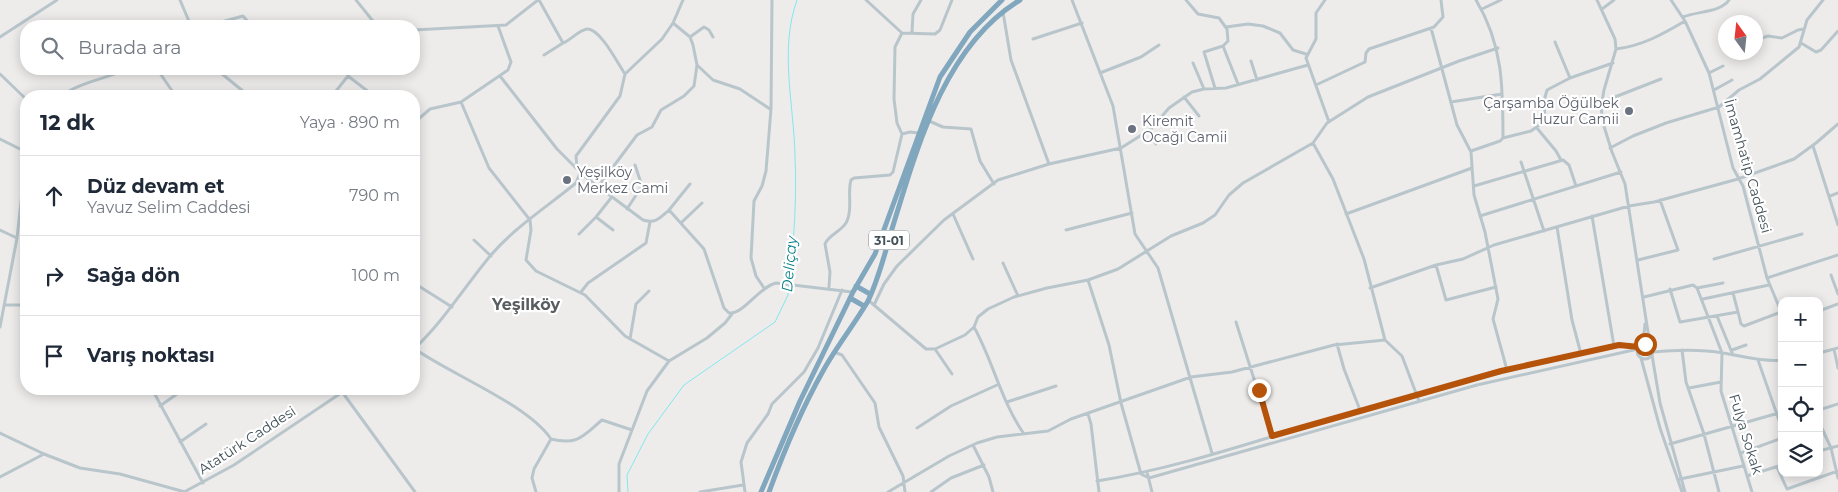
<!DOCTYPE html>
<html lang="tr">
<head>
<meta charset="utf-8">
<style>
  body { margin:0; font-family:Montserrat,sans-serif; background:#f6f6f7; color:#1f2937 }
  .controls { position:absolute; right:15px; bottom:15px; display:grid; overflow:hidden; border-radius:10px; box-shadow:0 2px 12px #0003 }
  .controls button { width:45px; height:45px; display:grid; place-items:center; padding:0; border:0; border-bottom:1px solid #e0e1e3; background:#fff; color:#1f2937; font:25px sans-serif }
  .compass { position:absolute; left:1718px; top:15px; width:45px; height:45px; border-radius:50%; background:#fff; box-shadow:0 2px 12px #0003; rotate:345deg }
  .stop { position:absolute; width:15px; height:15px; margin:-11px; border:4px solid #b45309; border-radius:50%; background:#fff }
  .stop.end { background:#b45309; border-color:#fff; box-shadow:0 1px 5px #0008 }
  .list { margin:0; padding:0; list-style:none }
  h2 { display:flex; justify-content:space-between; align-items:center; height:65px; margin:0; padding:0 20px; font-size:21px }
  h2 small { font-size:16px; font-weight:400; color:#747a83 }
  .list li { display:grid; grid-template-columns:32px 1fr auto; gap:15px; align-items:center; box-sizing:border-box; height:80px; padding:0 20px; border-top:1px solid #e0e1e3 }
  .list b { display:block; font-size:19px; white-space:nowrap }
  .list p { margin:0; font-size:16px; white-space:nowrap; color:#747a83 }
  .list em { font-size:16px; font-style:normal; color:#747a83 }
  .icon { flex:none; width:28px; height:28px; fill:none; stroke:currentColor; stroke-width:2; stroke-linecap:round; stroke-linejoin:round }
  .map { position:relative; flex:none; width:1838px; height:492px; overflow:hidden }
  .search { position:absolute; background:#fff; box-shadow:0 2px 12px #0003; left:20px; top:20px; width:400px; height:55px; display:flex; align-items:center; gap:12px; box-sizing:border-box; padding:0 18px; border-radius:20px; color:#747a83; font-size:19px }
  .panel { position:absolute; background:#fff; box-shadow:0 2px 12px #0003; left:20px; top:90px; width:400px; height:305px; border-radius:20px }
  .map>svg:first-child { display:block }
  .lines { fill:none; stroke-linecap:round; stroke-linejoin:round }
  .stream { stroke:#81e8ee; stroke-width:1 }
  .minor { stroke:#b8c6cc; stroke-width:3 }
  .highway { stroke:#80a7bd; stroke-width:5 }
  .route { stroke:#b45309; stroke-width:6 }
  .worship-dot { fill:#6b7280; stroke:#fff; stroke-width:2 }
  .labels { text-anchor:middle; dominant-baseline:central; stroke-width:4.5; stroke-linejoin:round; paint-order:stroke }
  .shield { fill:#fff; stroke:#7b868b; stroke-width:1 }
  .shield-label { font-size:12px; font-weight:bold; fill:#435259 }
  .worship-label { font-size:14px; fill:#5b616d; stroke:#fff; text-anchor:start }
  .street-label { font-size:14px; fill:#435259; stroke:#fff }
  .water-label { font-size:15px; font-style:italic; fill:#0a8289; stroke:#fff }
  .quarter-label { font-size:16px; font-weight:bold; fill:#585d60; stroke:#fff }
</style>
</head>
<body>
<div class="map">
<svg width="1838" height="492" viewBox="0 0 1838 492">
  <rect width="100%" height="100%" fill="#eeebeb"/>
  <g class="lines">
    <path class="stream" d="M789 282C794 244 797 195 795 156 794 104 779 50 797 0
      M628 492 627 475 648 434 684 385 775 322 788 295 789 286"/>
    <path class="minor" d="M180 0 191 26
      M356 0 377 26
      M539 0 563 43C571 40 579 30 587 29 600 28 618 64 625 74
      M866 0 902 33 935 34 940 30 952 0
      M1072 0 1113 106 1135 234 1158 268 1212 453
      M1186 0 1198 14 1219 18 1227 29 1228 41 1223 46 1204 52 1215 88
      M1325 0 1316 13V39L1306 58 1329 122
      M1476 0C1503 45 1503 87 1503 138
      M1597 0 1615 39 1616 49 1604 90 1601 107 1603 123 1612 152 1625 184 1650 345
      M1671 0 1685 21 1709 73 1733 168 1743 186 1767 278 1782 314
      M1482 9 1501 0
      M1602 9 1614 0
      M1003 12 1011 60 1049 164
      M1683 17C1697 11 1720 13 1729 0
      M207 26 243 16 249 23
      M1226 27 1248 24 1263 26 1280 33 1293 50 1306 54
      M1431 28 1457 125 1471 152 1474 195 1485 232 1498 299 1493 319 1507 370
      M414 30 506 25 538 0
      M912 32 913 14 921 0
      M902 33 895 47 894 99 897 123 902 134 910 132 918 133
      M0 37 57 0
      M690 37 704 27 709 30 713 37
      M1033 39 1082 23
      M1756 40 1768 36 1782 38 1798 30 1804 29
      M1555 42 1570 78
      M1801 43 1816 52 1821 50 1838 31
      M1223 46 1238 84
      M1616 49C1642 46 1663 34 1685 21
      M544 55 563 43
      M1251 61 1257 80
      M1193 63 1204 89
      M697 65 713 80 740 89 770 109
      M157 69 175 95
      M216 69 249 96
      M1100 73 1141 57 1159 45
      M1709 73 1723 66
      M0 74 26 99
      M348 76 374 96
      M500 76 557 149 576 168
      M1316 85 1365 62 1366 53 1369 49 1434 27 1443 17 1441 0
      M1714 90 1732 80
      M61 96C80 82 106 79 127 69
      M332 96 348 76 351 69
      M1184 97 1199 116
      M461 102 489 168 530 220 531 230 526 260 536 271 585 295 625 336 669 361
      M1451 102 1502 94
      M1602 102 1661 79
      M929 121 943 127 971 129 980 161 994 184
      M414 123 430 109 461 102 508 70 511 62 498 26
      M1536 127 1556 151 1561 160
      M1149 130 1156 144
      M0 139 26 152
      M1313 143 1333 179 1364 259 1385 340
      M1813 146 1838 225
      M1610 148 1633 136 1666 123 1719 107 1739 90 1760 79 1799 47 1807 20 1823 0
      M1471 151 1500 141 1503 138 1531 131 1545 121 1544 101 1547 90 1570 78 1613 63
      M1521 162 1544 231
      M580 173 643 220C655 224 660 218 669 210L704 249 724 308 729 313C743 315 759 287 776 283L852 292
      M1474 186 1563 160 1569 165 1576 186
      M598 187 637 135 652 127 661 110 684 96 694 86 697 65 693 45 690 37 673 23
      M1830 196 1838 193
      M627 209 642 186 635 165
      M669 210 690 184
      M953 214 973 259
      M1346 214 1472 168
      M1480 216 1621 172
      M1592 216 1614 346
      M596 217 613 230
      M682 222 702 203
      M1557 227 1572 320 1581 354
      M0 230 17 238
      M1066 230 1132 213
      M579 234 596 217 611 198
      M474 240 491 256
      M1714 259 1802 234
      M1638 260 1678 250 1660 200
      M1003 263 1018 296
      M1436 265 1446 300 1496 287
      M1831 275 1838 294
      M1767 278 1838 255
      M1088 280 1109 345 1121 403 1141 474 1149 478 1477 385 1638 349
      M414 283 452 307
      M829 287 830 272 825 244C829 234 843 231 847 221 853 208 847 193 851 180L854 178 890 175 893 172 902 134
      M764 288 756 276 751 258 754 201 762 186 766 171 771 109 772 0
      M1370 288 1436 265 1463 259 1494 245 1629 206 1654 202 1738 179 1783 163 1794 159 1816 143 1838 124
      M1697 288 1723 283
      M1670 289 1680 322 1738 312 1733 293
      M581 292 588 283 646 243 650 222
      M1644 297 1693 285 1697 288 1722 353 1721 391 1752 492
      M1703 299 1769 285
      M868 300 926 349H935L965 335 974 327 978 317 988 309 1014 297 1047 288 1088 280 1118 269 1171 236 1203 223 1215 215 1229 195 1243 183 1313 143 1327 123 1368 97 1459 61 1498 48
      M6 305H20L26 312
      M874 305 884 284 897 266 944 220 998 180 1049 164 1121 148 1151 129 1169 108 1192 92 1204 89 1226 88 1308 65
      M1819 311 1838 304
      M1738 312 1741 324 1744 326 1781 312
      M1717 316 1733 355
      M1236 322 1272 436
      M0 327 17 238 23 184 26 178
      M974 327C993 361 1001 401 1024 434
      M630 339 636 304 649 291
      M1637 351a8 8 0 1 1 16 0a8 8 0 1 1-16 0Z
      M1337 344 1344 369 1360 410
      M1643 344 1645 324
      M414 349C444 321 465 286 491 255 515 227 548 206 576 183L580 173 577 168 576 156 620 96 625 74 662 39 673 23 683 0
      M415 349C452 375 527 404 551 439 578 446 584 435 602 420L632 430
      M935 349 952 374
      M1834 349 1838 368
      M1682 350 1686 382 1704 434 1719 492
      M1732 350 1746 345
      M834 352 842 355 875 403 879 427 903 476 905 492
      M1653 352C1676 350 1700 349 1723 353 1743 356 1762 362 1782 360
      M1819 353 1838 348
      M1652 355 1660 403 1685 492
      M1641 358 1660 428 1682 492
      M1758 360 1782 429
      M1689 388 1721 382
      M152 389 203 483
      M340 389 415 492
      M1007 402 1056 386
      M160 406 184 389
      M1819 410 1838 404
      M1088 414 1091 424 1099 492
      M1819 422 1831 448 1838 478
      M917 428 951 406 997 385
      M0 433 44 454 80 468 120 474 185 492
      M180 442 206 424
      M1670 444 1782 412
      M973 445 989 477 993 492
      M1819 451 1838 446
      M1741 453 1782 438
      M1777 467 1787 489 1838 471
      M1147 472 1152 492
      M1747 476 1782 465
      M0 477 44 454
      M1680 479 1743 466
      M1097 481C1185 467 1269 436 1354 412 1442 386 1530 365 1619 345L1639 347
      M184 492 234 465 347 389
      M536 492 532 478 534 469 551 439
      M619 492V464L647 391 669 361 707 338 725 323 732 314
      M700 492 743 485
      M745 492 741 462 747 443 768 414 772 404 804 372 818 348 842 290
      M888 492 949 456 977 443 997 437 1048 431 1071 419 1191 377 1232 372 1334 345 1385 340 1402 356 1419 401
      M931 492 951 478 984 465"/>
    <path class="highway" d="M856 286 870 294
      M850 298 864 306
      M761 492 800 401 853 292 875 254 940 77 970 32 1002 0
      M769 492C784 451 801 410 823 371 836 347 854 325 868 301 879 278 885 253 892 229 917 148 944 46 1020 0"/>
  </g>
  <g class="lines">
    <path class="route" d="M1259 390 1272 436 1501 371 1619 345 1639 347 1645 344"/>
  </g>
  <g class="worship-dot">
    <circle cx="1629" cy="111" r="5"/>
    <circle cx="1132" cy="129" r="5"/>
    <circle cx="567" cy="180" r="5"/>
  </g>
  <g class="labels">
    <rect class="shield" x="869" y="230.5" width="40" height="19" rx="4"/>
    <g class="shield-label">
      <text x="889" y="240">31-01</text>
    </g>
    <g class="worship-label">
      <text x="1619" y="103" text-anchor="end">Çarşamba Öğülbek<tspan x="1619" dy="16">Huzur Camii</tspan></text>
      <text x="1142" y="121">Kiremit<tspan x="1142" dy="16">Ocağı Camii</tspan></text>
      <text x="577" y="172">Yeşilköy<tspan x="577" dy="16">Merkez Cami</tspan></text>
    </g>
    <g class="street-label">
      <text transform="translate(1748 166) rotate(74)">İmamhatip Caddesi</text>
      <text transform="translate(1746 434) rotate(73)">Fulya Sokak</text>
      <text transform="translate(247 440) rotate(-33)">Atatürk Caddesi</text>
    </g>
    <g class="water-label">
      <text transform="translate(789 264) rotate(-85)">Deliçay</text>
    </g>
    <g class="quarter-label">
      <text x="526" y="304">Yeşilköy</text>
    </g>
  </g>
</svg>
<div class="controls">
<button>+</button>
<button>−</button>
<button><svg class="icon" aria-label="locate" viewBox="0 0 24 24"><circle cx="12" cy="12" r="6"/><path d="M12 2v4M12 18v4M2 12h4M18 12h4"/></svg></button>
<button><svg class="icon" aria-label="layers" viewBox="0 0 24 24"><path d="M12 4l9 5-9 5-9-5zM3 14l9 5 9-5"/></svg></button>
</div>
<svg class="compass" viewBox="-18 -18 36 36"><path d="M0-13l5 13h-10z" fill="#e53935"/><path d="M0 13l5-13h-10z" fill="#747a83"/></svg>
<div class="stop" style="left:1645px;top:344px"></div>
<div class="stop end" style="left:1259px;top:390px"></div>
<div class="search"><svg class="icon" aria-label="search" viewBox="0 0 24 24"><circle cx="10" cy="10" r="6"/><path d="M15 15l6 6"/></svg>Burada ara</div>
<section class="panel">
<h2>12 dk<small>Yaya · 890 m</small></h2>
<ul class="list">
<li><svg class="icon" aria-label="ahead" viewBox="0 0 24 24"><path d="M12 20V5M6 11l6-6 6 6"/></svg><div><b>Düz devam et</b><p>Yavuz Selim Caddesi</p></div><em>790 m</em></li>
<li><svg class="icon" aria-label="right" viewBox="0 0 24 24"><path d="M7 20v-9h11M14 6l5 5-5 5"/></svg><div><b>Sağa dön</b></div><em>100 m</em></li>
<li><svg class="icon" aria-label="arrive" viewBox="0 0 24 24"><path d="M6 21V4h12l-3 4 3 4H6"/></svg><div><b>Varış noktası</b></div></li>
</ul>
</section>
</div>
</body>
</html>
